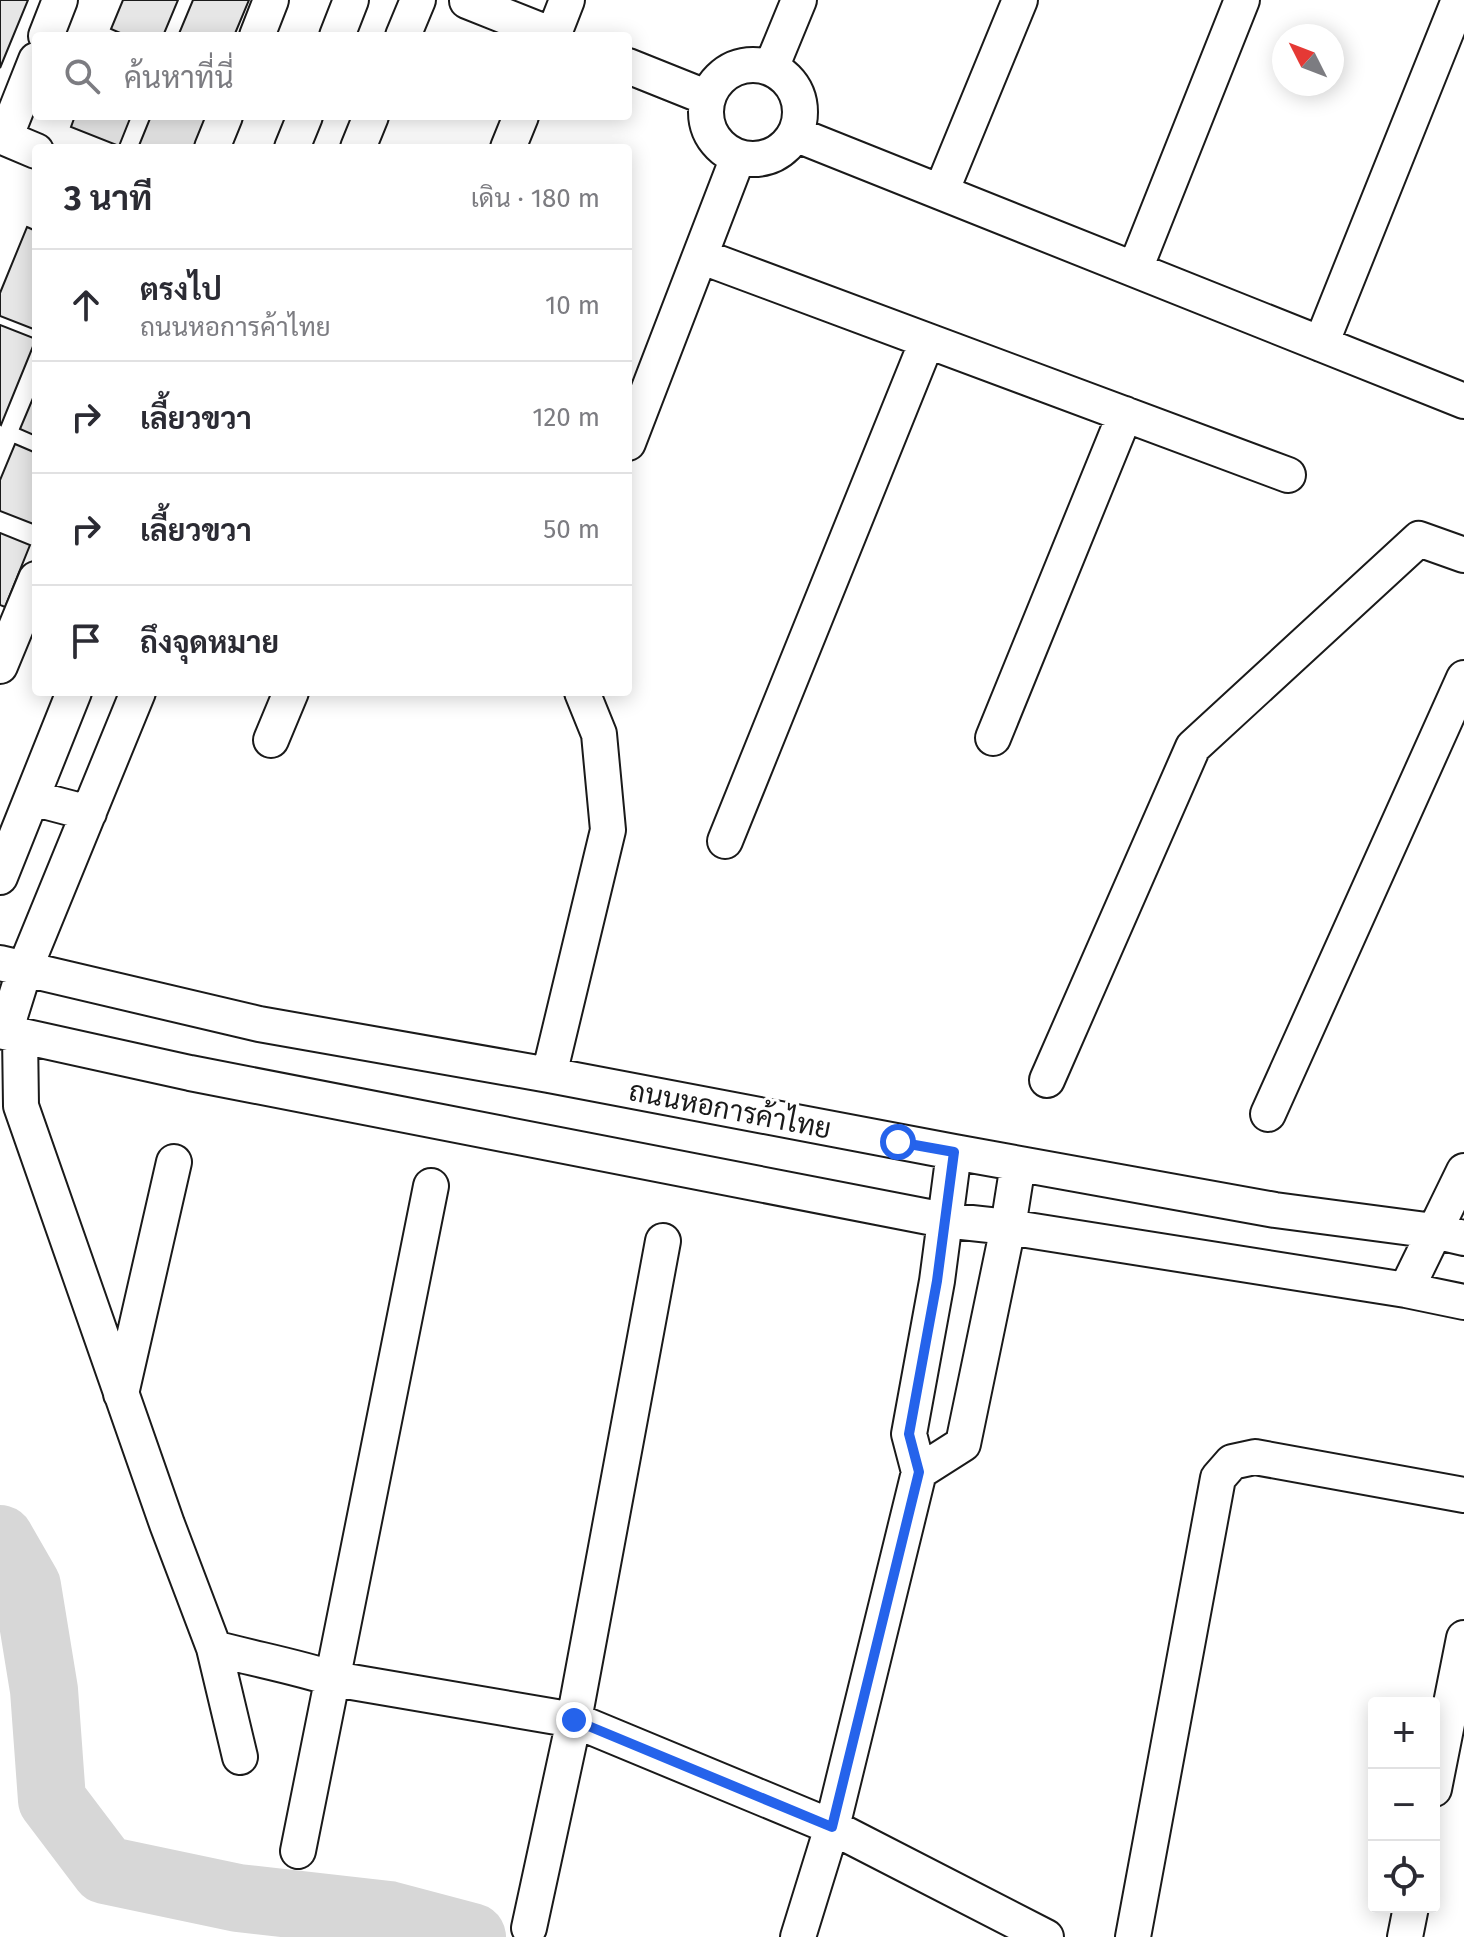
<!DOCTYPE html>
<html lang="th">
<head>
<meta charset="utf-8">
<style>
  body { margin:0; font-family:"Fira Sans",Sarabun,sans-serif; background:#f7f7f7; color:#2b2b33 }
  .controls { position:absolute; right:24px; bottom:24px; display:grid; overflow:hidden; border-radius:8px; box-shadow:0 4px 20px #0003 }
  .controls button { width:72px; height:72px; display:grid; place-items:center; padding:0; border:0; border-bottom:2px solid #e1e1e2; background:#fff; color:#2b2b33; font:40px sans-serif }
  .compass { position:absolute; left:1272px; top:24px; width:72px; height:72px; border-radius:50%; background:#fff; box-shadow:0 4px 20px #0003; rotate:312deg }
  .stop { position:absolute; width:24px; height:24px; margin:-18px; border:6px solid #2563eb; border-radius:50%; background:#fff }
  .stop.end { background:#2563eb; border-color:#fff; box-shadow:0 2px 8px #0008 }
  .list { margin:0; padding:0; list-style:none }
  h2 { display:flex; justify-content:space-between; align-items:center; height:104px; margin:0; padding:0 32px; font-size:34px }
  h2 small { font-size:26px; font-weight:400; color:#7c7c81 }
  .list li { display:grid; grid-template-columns:52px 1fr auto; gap:24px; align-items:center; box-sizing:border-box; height:112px; padding:0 32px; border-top:2px solid #e1e1e2 }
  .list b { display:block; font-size:30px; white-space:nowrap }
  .list p { margin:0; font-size:26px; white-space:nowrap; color:#7c7c81 }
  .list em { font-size:26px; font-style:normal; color:#7c7c81 }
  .icon { flex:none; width:44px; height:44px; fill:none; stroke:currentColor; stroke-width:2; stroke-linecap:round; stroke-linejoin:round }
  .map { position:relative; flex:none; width:1464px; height:1937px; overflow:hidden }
  .search { position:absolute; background:#fff; box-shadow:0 4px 20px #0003; left:32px; top:32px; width:600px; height:88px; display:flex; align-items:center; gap:20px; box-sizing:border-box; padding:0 28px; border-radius:8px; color:#7c7c81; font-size:30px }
  .panel { position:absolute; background:#fff; box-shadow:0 4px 20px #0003; left:32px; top:144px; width:600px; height:552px; border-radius:8px }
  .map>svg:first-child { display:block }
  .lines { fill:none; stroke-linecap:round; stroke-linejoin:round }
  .river { stroke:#d7d7d7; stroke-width:68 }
  .building { fill:#e6e6e6; stroke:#1a1a1a; stroke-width:2 }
  .minor-casing { stroke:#1a1a1a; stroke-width:38 }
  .minor { stroke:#fff; stroke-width:34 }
  .route { stroke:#2563eb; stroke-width:10 }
  .labels { text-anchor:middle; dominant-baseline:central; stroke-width:6; stroke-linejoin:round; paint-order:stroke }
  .street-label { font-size:28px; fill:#1a1a1a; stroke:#fff }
</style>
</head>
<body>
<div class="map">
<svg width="1464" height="1937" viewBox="0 0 1464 1937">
  <rect width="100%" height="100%" fill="#fff"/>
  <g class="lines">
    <path class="river" d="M0 1539 27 1586 44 1690 52 1800 105 1870 238 1898 389 1915 472 1937"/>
  </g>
  <path class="building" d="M0 0H28L0 68Z
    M123 0H178L163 36H127L111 29Z
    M193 0H249L234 36H178Z
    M75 116H131L119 146 71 127Z
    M151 116H206L194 148H138Z
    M27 227 36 231V330L0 316V293Z
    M0 325 36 339 1 425 0 424Z
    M36 391V436L20 429Z
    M15 444 36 453V525L0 511V480Z
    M0 533 30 545 5 607 0 605Z"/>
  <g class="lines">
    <g class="minor-casing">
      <path id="minor" d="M467 1 555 36
        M46 36 60 0
        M257 36 271 0
        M337 36 351 0
        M403 36 418 0
        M553 36 567 0
        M36 60 5 138 36 151
        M706 112a47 47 0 1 1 94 0a47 47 0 1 1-94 0Z
        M628 66 708 98
        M771 68 799 0
        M795 134 1464 401
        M212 148 225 116
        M292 148 305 116
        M358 148 371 116
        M508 148 521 116
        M941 192 1020 0
        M700 256 1288 475
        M1135 269 1242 0
        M1321 344 1459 0
        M628 443 738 157
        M0 666 36 579
        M993 738 1125 414
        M271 740 291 692
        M32 798 89 813
        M725 841 927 341
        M0 877 74 692
        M0 963 259 1024 549 1075 954 1152 1275 1210 1434 1231 1464 1238
        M0 1031 190 1073 944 1220 1008 1227 1406 1290 1464 1302
        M5 1032 25 968 138 692
        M20 1035 21 1106 167 1524 214 1648C254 1659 294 1666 334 1679L574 1720 832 1827 1046 1937
        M549 1075 608 830 599 734 582 692
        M1047 1080 1193 747 1419 539 1464 555
        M1268 1114 1464 678
        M1406 1290 1464 1171
        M121 1394 174 1162
        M919 1472 963 1444 1008 1227 1018 1164
        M214 1648 240 1757
        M1434 1789 1464 1638
        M298 1851 431 1186
        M529 1928 574 1720 663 1241
        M798 1937 832 1827 919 1472 909 1434 937 1281 954 1152
        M1133 1937 1218 1478 1232 1462 1255 1457 1464 1495
        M1405 1937 1411 1907"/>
    </g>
    <use href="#minor" class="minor"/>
  </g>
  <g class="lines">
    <path class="route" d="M574 1720 832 1827 919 1472 909 1434 937 1281 954 1152 898 1142"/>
  </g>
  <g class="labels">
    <g class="street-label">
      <text transform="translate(730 1110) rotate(11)">ถนนหอการค้าไทย</text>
    </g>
  </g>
</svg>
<div class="controls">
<button>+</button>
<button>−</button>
<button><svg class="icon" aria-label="locate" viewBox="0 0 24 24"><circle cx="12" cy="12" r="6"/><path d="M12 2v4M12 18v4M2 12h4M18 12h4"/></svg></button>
</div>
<svg class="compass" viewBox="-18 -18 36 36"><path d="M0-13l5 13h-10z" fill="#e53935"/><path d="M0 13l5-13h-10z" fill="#7c7c81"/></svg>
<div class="stop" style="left:898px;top:1142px"></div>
<div class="stop end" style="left:574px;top:1720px"></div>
<div class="search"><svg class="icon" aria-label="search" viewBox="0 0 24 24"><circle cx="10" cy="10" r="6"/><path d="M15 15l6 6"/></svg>ค้นหาที่นี่</div>
<section class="panel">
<h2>3 นาที<small>เดิน · 180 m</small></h2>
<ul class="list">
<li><svg class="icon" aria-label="ahead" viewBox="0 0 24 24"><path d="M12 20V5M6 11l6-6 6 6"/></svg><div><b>ตรงไป</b><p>ถนนหอการค้าไทย</p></div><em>10 m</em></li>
<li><svg class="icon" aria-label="right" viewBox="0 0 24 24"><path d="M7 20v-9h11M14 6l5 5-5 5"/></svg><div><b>เลี้ยวขวา</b></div><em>120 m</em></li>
<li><svg class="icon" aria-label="right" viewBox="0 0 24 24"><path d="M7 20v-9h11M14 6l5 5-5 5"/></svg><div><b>เลี้ยวขวา</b></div><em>50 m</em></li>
<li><svg class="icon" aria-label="arrive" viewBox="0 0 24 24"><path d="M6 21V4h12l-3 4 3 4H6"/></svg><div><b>ถึงจุดหมาย</b></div></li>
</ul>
</section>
</div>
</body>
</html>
